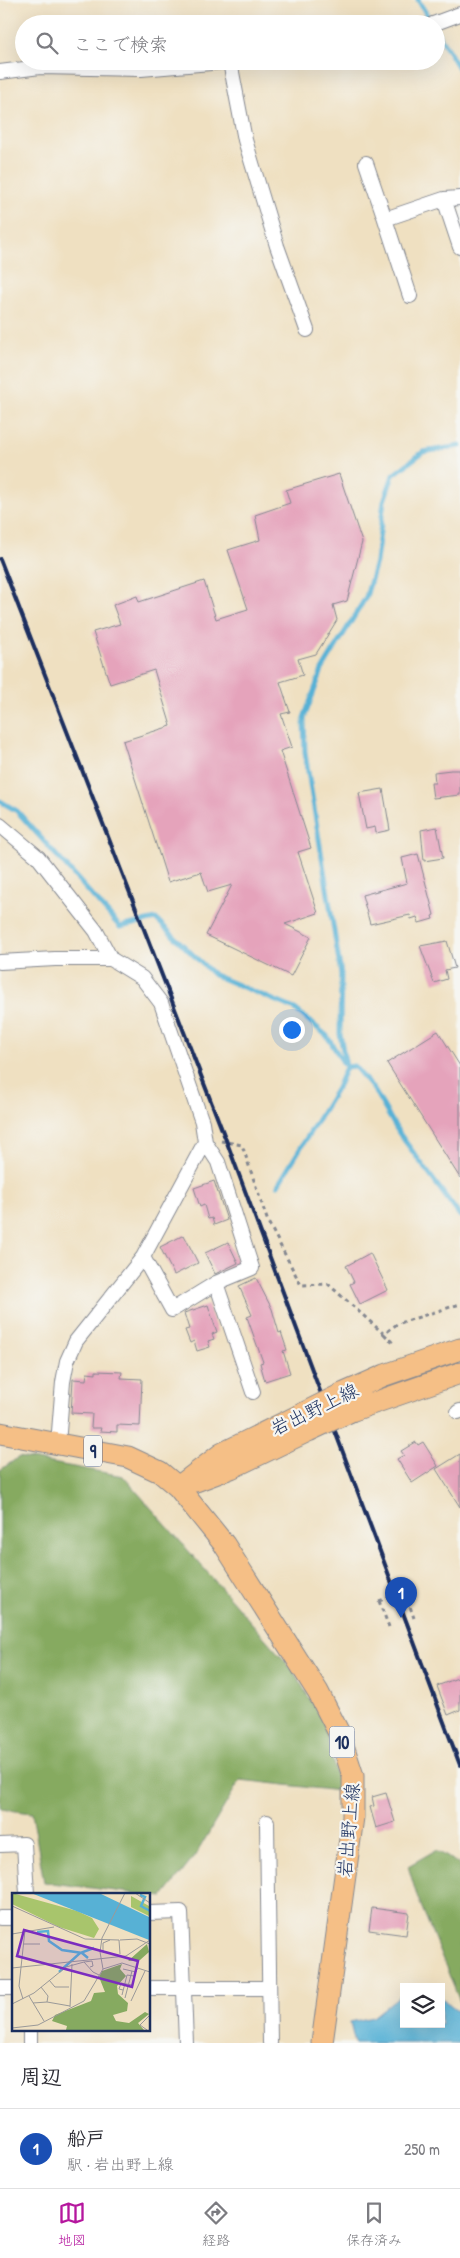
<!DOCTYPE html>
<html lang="ja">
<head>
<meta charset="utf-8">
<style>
  body { margin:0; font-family:"Patrick Hand","Klee One",sans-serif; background:#f2f2f3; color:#2b2b33 }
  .controls { position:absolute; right:15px; bottom:15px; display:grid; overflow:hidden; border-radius:0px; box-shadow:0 5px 20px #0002 }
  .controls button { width:45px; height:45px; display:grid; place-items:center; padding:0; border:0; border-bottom:1px solid #e1e1e2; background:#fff; color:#2b2b33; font:25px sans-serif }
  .you { position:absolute; left:291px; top:1029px; width:18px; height:18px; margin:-12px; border:4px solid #fff; border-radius:50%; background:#1a73e8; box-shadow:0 0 0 8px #1a73e833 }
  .badge { display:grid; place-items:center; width:32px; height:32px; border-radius:50%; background:#b5179e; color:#fff; font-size:16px; font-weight:700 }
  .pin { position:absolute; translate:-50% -41px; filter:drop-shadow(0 1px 2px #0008) }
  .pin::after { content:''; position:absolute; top:26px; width:18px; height:15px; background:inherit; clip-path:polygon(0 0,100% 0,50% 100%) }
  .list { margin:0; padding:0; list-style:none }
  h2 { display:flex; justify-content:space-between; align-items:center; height:65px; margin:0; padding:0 20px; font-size:21px }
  h2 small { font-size:16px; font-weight:400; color:#7c7c81 }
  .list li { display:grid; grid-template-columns:32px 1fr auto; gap:15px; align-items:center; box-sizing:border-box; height:80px; padding:0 20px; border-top:1px solid #e1e1e2 }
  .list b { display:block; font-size:19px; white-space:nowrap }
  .list p { margin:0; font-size:16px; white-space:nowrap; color:#7c7c81 }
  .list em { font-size:16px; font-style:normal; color:#7c7c81 }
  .icon { flex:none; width:28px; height:28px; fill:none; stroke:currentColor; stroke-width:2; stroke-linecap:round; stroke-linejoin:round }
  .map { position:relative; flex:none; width:460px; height:2043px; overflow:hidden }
  .search { position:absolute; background:#fff; box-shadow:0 5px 20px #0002; left:15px; right:15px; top:15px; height:55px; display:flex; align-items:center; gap:12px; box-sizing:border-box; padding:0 18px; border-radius:28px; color:#7c7c81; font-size:19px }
  .sheet { height:145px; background:#fff }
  nav { display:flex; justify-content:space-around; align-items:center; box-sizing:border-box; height:70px; border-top:1px solid #e1e1e2; background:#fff; font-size:14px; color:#7c7c81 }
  nav a { display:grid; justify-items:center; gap:2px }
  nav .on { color:#b5179e }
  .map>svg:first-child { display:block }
  .forest { fill:#86aa60; stroke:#506c5f }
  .water { fill:#57b1d5; stroke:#39709a }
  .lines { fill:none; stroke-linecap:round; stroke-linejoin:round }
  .stream { stroke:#57b1d5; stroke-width:5 }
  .building { fill:#e5a3bb }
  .minor-casing { stroke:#858890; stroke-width:16 }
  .primary-casing { stroke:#858890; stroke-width:23 }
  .path { stroke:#858890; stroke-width:3; stroke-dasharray:4 4; stroke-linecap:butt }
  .minor { stroke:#fff; stroke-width:14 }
  .primary { stroke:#f5bf86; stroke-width:21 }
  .rail { stroke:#1b2f5e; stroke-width:4 }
  .primary-bridge-casing { stroke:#858890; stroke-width:23; stroke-linecap:butt }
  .path-bridge { stroke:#858890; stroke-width:3; stroke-dasharray:4 4; stroke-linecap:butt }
  .primary-bridge { stroke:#f5bf86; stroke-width:21 }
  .labels { text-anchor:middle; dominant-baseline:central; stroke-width:4.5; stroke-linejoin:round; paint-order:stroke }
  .shield { fill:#f6f6f2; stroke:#5d6b8a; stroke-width:1 }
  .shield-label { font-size:18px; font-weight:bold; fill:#1b2f5e }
  .street-label { font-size:19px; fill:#1b2f5e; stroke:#f6f6f2 }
  .inset-river { fill:none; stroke:#57b1d5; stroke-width:2.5 }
  .inset-road { fill:none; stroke:#9a9999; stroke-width:1 }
  .view { fill:#7b2cbf; fill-opacity:0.15; stroke:#7b2cbf; stroke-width:2.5 }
  .inset-edge { fill:none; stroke:#1b2f5e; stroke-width:2.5 }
</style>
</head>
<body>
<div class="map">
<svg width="460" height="2043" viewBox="0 0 460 2043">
  <rect width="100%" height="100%" fill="#f6f6f2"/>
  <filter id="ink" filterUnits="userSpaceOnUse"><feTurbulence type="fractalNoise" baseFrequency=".02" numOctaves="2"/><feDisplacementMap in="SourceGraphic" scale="10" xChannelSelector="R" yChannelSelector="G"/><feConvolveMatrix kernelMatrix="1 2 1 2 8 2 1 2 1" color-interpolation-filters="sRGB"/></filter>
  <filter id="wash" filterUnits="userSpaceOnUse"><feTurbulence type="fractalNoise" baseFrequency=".0096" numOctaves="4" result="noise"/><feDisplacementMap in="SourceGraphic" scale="20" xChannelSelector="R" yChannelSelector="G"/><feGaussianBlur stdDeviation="1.12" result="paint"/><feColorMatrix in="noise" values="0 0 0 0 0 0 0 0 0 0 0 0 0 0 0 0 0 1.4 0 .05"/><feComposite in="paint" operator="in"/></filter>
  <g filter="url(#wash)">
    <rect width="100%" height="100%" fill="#efe0c1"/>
    <path class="forest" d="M19 1457 123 1476 292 1669 323 1721 340 1791 240 1780 195 1856 163 1897 44 1882 32 1813 0 1809V1470Z
      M436 1850 460 1865V2002L416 1893 408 1866Z"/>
    <path class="water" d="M404 1992V2024H441V1998L460 2012V2043H355L350 2022 373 2017Z"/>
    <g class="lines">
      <path class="stream" d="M418 0 432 23
        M436 30 460 70
        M0 801 17 811 120 927 156 919 214 975 295 1009 327 1036 344 1064
        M346 1067 354 1066 374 1090 399 1133 460 1216
        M278 1185 337 1088 346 1067 340 1034 341 974 305 753 304 718 322 670 366 597 376 562 384 501 393 475 423 452 460 446"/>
    </g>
    <g id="blocks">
      <path class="building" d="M339 474 362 542 347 601 333 605 337 620 316 654 298 659 303 675 280 682 290 712 281 714 292 747 280 751 311 848 298 852 318 913 285 924 311 937 291 976 206 935 232 885 208 892 201 872 168 882 123 741 171 726 154 670 110 684 93 632 120 624 113 605 137 596 139 602 204 581 216 619 248 609 228 550 260 540 255 515 290 503 286 490Z
        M451 770H460V795L433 798 431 783H435L434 772Z
        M383 789 390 830 376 833 375 827 366 829 359 793Z
        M437 827 443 858 424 861 421 830Z
        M418 854 434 915 432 916 433 919 419 923 417 917 411 919 410 915 370 924 362 895 407 883 402 858Z
        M447 941 455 968 445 970 447 979 434 983 420 946Z
        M438 1031 460 1066V1178L387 1063Z
        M214 1181 227 1220 214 1225 212 1218 208 1219 204 1205 200 1207 194 1188Z
        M184 1235 198 1263 174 1275 160 1247Z
        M228 1242 238 1263 215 1274 205 1253Z
        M370 1253 388 1290 360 1304 350 1284 354 1282 346 1266Z
        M256 1278 272 1309 279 1333 281 1332 287 1350 283 1351 290 1373 265 1381 260 1363 263 1362 247 1317 252 1315 239 1286Z
        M208 1305 217 1332 212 1334 214 1339 208 1341 210 1347 197 1351 194 1341 190 1343 185 1330 189 1329 184 1313Z
        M96 1371 122 1372 121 1378 142 1379 140 1426 117 1425V1432L100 1431 101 1428H91L92 1414 71 1413 73 1379 86 1380 87 1373 96 1374Z
        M416 1442 418 1445 423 1442 438 1466 412 1483 397 1459 404 1455 401 1451Z
        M460 1454V1507L436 1469Z
        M460 1677V1710L448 1715 437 1686Z
        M386 1793 395 1822 376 1828 370 1807 374 1806 372 1797Z
        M372 1908 409 1913 406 1935 369 1930Z"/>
    </g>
  </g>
  <g filter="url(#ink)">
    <use href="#blocks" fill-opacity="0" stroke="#858890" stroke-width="1"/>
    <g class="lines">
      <g class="minor-casing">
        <path id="minor" d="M433 24 460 14
          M230 62 245 140 277 246 307 330
          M0 72 40 67 141 69 234 61
          M366 163 385 219
          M460 198 444 199 460 247
          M410 296 385 219 444 199
          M0 825 38 857 96 931 111 959 142 978 161 1003 202 1122 205 1142
          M0 962 55 959H111
          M216 1283 253 1392
          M458 1412 460 1411
          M58 1444 63 1382 67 1361 76 1341 143 1257 205 1142 218 1162 252 1268 216 1283 172 1310 143 1257
          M267 1822 270 2043
          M0 1845 24 1844 27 1894
          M149 1913 181 1912 186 2043
          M0 1918H14
          M0 1988H14
          M149 1988H269
          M30 2029V2043"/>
      </g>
      <g class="primary-casing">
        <path id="primary" d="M342 1394 385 1375 460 1349
          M351 1411 460 1373
          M0 1433 128 1457 160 1472 178 1487 224 1544 318 1692 339 1733 353 1776V1817L322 2043
          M196 1481 231 1468 308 1431
          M178 1487 221 1454 302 1414"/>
      </g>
      <path class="path" d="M221 1141 242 1145 268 1222 301 1285 328 1284 384 1334 397 1324 460 1304
        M384 1334 394 1344
        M405 1592 414 1618
        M379 1601 389 1627"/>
      <use href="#minor" class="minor"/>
      <use href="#primary" class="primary"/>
      <path class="rail" d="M0 559 226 1140 460 1765"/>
      <g class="primary-bridge-casing">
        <path id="primary-bridge" d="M302 1414 342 1394
          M308 1431 351 1411"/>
      </g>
      <path class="path-bridge" d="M379 1601 405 1592"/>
      <use href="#primary-bridge" class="primary-bridge"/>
    </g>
  </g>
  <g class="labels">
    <g class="shield">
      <rect x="84" y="1435.5" width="18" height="31" rx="4"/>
      <rect x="329.5" y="1726.5" width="25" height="31" rx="4"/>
    </g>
    <g class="shield-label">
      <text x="93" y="1451">9</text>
      <text x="342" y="1742">10</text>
    </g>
    <g class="street-label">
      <text transform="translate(314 1409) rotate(-26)">岩出野上線</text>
      <text transform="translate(348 1830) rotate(-85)">岩出野上線</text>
    </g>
  </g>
  <g transform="translate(12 1893)">
    <rect width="138" height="138" fill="#efe0c1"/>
    <path d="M0 0 65 18 80 25 87 36 82 45 47 34 0 11ZM119 3 137 13V23L119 14Z" fill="#a8c56c"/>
    <path d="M135 51 137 59 128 67 116 68ZM110 71 108 76 114 83 105 93 106 101 116 110 115 118 101 122 104 128 117 130 133 119 137 121 126 130 132 137H54L55 133 40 128 43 122 79 108 82 100 93 99 87 84 90 78Z" fill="#86aa60"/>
    <path d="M19 0H87L137 24V47Z" fill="#57b1d5"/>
    <path class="inset-river" d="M128 2 133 4 129 13 138 18M25 39 36 38 37 48 50 57 70 60 76 65M47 79 68 60 82 55"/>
    <path class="inset-road" d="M123 0 138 10M0 13 73 46 107 47 108 61M0 41 42 34M108 47 125 46 138 51M12 51H28M91 59V50L98 47M78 74 81 73 80 68 72 69 81 79 87 82M0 75 114 63 138 47M91 76 88 59 90 45 113 0M91 76 110 70 138 79M111 76 124 79 125 76M37 87 43 94H57M29 94 36 103 35 109M111 97 107 96 109 90 120 92M110 102 115 82 122 83M17 103 32 128M113 105 120 78M11 106 7 93 13 37M119 108 133 78M21 110 35 109 58 113M0 111 22 100 54 74 72 69M58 114 60 71M0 135 26 132 72 108 91 76M135 137 128 132 138 122"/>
    <path class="view" d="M12 37 126 68 120 94 5 63Z"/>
    <rect width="138" height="138" class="inset-edge"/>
  </g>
</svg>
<div class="controls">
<button><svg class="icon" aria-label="layers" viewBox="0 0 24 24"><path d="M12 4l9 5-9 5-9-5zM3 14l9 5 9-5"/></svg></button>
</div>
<div class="you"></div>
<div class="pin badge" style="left:401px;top:1618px;background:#1a4fb4">1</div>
<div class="search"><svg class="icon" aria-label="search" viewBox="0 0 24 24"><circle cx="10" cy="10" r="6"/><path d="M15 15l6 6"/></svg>ここで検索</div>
</div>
<section class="sheet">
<h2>周辺<small></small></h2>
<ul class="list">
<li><span class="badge" style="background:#1a4fb4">1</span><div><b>船戸</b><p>駅 · 岩出野上線</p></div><em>250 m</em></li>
</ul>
</section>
<nav>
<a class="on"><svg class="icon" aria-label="map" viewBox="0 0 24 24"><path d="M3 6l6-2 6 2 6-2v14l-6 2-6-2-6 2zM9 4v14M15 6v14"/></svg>地図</a>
<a><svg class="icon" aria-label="directions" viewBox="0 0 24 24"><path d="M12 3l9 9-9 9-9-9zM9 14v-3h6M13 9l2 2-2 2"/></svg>経路</a>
<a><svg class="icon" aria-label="saved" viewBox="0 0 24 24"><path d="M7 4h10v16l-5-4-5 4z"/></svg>保存済み</a>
</nav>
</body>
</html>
